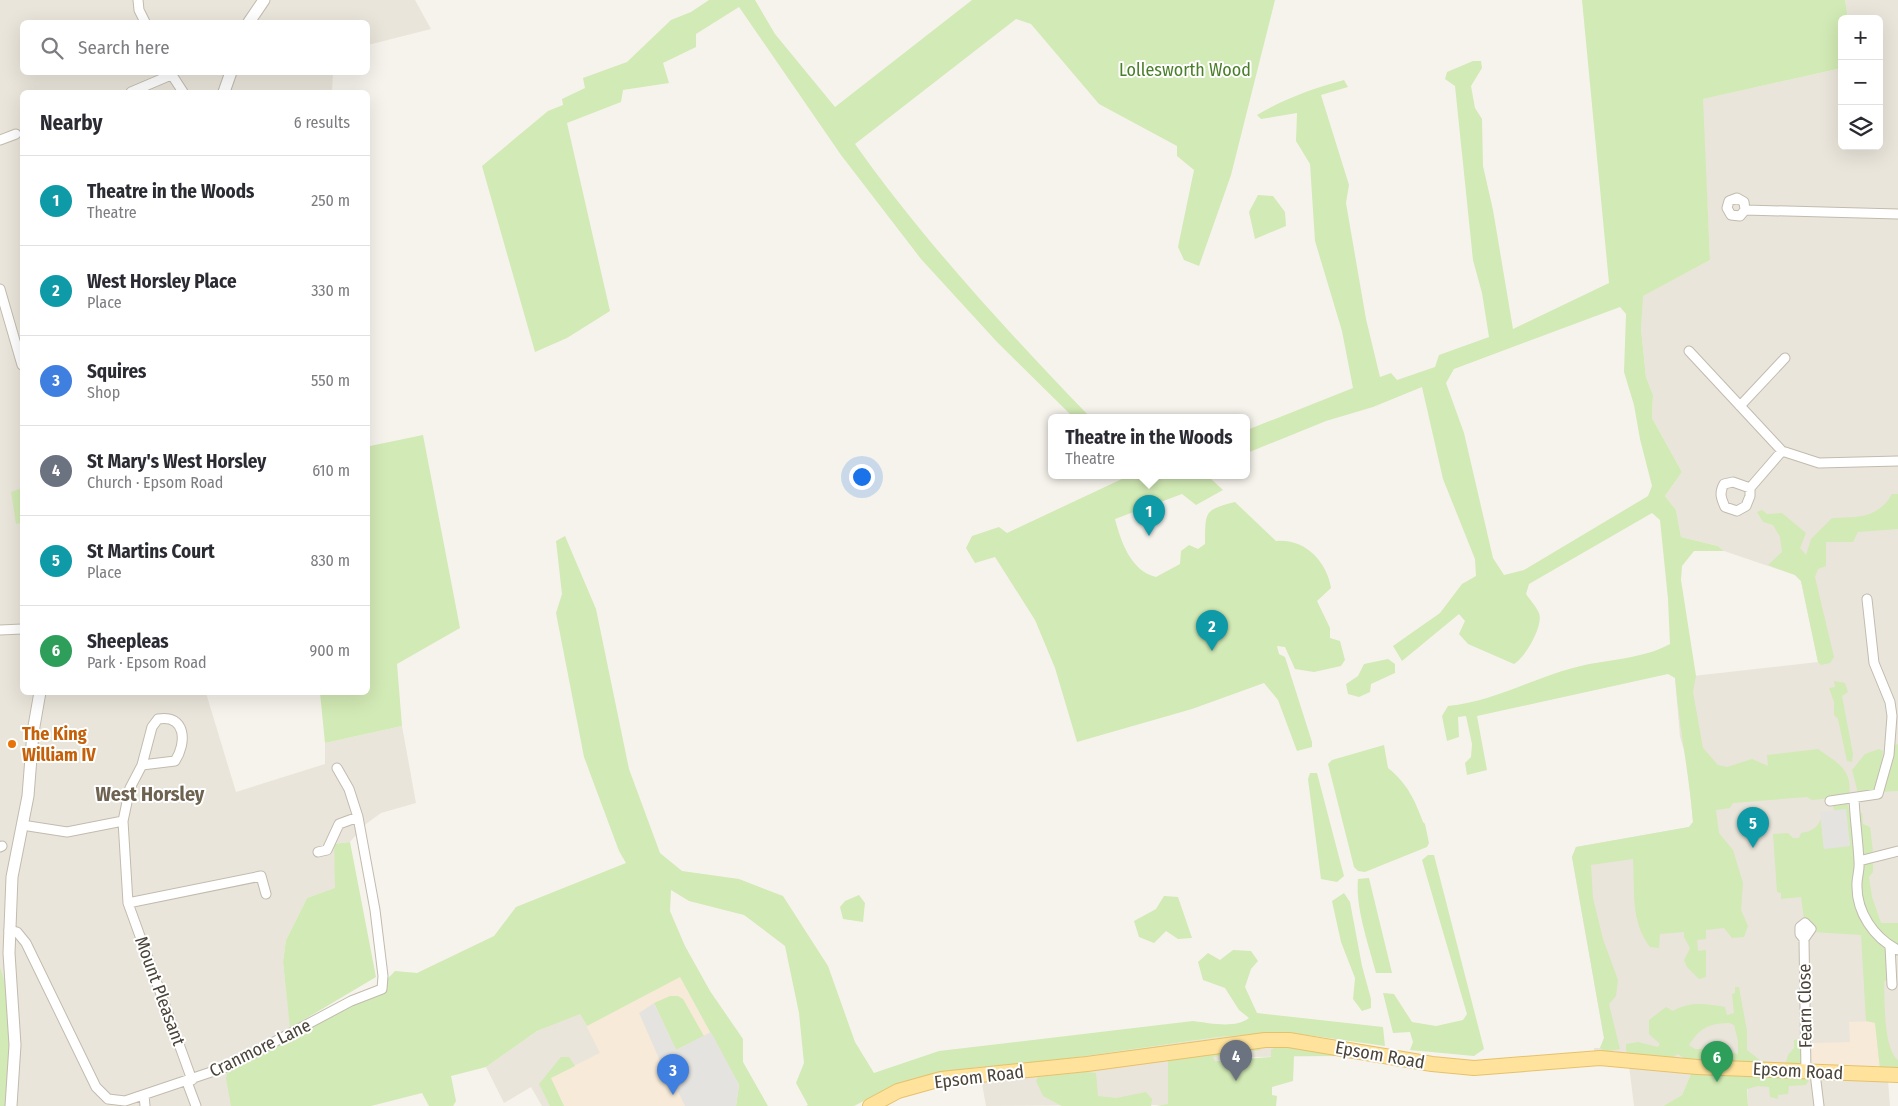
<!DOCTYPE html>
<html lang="en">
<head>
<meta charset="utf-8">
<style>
  body { margin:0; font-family:"Fira Sans Condensed",sans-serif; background:#f2f2f3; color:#2b2b33 }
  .controls { position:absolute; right:15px; top:15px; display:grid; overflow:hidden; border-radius:8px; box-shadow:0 5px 20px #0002 }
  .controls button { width:45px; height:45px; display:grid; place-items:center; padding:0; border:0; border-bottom:1px solid #e1e1e2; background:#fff; color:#2b2b33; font:25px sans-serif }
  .you { position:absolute; left:861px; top:476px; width:18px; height:18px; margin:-12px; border:4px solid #fff; border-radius:50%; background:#1a73e8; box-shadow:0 0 0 8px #1a73e833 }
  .badge { display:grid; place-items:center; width:32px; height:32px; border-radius:50%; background:#db2777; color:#fff; font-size:16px; font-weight:700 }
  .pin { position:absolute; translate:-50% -41px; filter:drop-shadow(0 1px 2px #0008) }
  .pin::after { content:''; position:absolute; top:26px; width:18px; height:15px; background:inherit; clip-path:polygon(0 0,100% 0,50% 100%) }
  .popup { position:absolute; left:1048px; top:414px; width:202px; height:65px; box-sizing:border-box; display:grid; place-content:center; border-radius:8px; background:#fff; filter:drop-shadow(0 1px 4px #0005); font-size:16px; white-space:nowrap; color:#7c7c81 }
  .popup b { font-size:19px; color:#2b2b33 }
  .popup::after { content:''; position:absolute; left:50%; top:100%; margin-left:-10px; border:10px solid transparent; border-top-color:#fff }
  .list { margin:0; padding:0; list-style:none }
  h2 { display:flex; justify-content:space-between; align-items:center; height:65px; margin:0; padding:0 20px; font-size:21px }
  h2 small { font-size:16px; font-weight:400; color:#7c7c81 }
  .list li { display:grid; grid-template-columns:32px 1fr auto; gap:15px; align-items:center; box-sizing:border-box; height:90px; padding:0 20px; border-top:1px solid #e1e1e2 }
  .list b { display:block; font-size:19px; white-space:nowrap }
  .list p { margin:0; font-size:16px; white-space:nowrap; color:#7c7c81 }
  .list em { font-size:16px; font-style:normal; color:#7c7c81 }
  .icon { flex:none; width:28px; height:28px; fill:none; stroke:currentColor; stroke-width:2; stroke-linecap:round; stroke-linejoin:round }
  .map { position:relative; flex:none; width:1898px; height:1106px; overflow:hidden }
  .search { position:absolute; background:#fff; box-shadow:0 5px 20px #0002; left:20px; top:20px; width:350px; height:55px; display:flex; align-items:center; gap:12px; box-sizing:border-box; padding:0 18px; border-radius:8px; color:#7c7c81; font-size:19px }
  .panel { position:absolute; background:#fff; box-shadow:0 5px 20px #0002; left:20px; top:90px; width:350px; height:605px; border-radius:8px }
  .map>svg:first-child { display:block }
  .residential { fill:#eae5da }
  .commercial { fill:#f7ead8 }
  .green { fill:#d2eab5; fill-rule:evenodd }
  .parking { fill:#e5e3e0 }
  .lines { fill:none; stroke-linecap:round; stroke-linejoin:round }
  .minor-casing { stroke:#c2bbae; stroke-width:11 }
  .tertiary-casing { stroke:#c2bbae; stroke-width:13 }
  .primary-casing { stroke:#e6c16a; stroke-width:16 }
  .minor { stroke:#fff; stroke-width:9 }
  .tertiary { stroke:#fff; stroke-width:11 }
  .primary { stroke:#ffe39c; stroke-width:14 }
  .food-dot { fill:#e8710a; stroke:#fff; stroke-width:2 }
  .labels { text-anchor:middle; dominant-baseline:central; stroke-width:4; stroke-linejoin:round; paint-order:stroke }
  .park-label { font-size:18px; fill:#4a7f2a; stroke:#fff }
  .food-label { font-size:18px; font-weight:bold; fill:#c56008; stroke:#fff; text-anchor:start }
  .street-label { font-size:18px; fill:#4b4439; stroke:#fff }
  .quarter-label { font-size:20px; font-weight:bold; fill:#6e6250; stroke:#fff }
</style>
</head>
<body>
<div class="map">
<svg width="1898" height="1106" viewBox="0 0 1898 1106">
  <rect width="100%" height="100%" fill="#f6f3ec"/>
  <path class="residential" d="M0 0H415L431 29 368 45V22H22V72L333 73 332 92H22V692L206 693 236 792 325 764V743L402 726 416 803 381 813 366 824 350 842 334 844 336 888 307 898 286 940 283 962 291 1032 232 1106H6L2 974 0 967Z
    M1845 0H1898V1081H1888L1890 1106H1748L1747 1073 1690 1076 1682 1095 1663 1106H1634L1629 1066 1595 1064 1594 1048H1600L1604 1038 1572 857 1576 847 1689 827 1693 822 1687 760 1680 737 1675 678 1818 662 1801 581 1795 575 1724 551 1718 546 1681 537 1676 510 1665 496 1682 472 1652 418 1653 395 1646 377 1641 329 1642 296 1710 260 1702 99 1842 68V146H1879V19H1848Z
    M580 1013 601 1053 551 1078 564 1106H542L531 1087 504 1103 486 1067 537 1031Z
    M1273 1032 1346 1041 1342 1056 1252 1057 1215 1061 1168 1058V1105L986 1106 979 1067 1037 1063 1218 1037Z"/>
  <path class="commercial" d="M680 977 739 1085 753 1106H564L550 1078 600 1053 580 1013Z
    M1875 1021 1880 1069H1809L1810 1043 1850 1042 1849 1022Z"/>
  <path class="green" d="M709 0H755L775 34 835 107 972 0H1275L1231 175 1199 266 1184 260 1178 247 1194 170 1177 156V146L1099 104 1031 24 1016 19 855 144C922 239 1009 333 1090 417H1073L997 342 921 259 841 155 739 7 696 34V47L663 63 669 83 623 90 621 102 567 123 610 311 567 338 535 352 482 166 548 111 563 105 562 99 585 88 583 78 627 62 671 20 691 12Z
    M1582 0H1845L1848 19H1842V68L1703 99 1710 260 1643 296 1641 329 1646 377 1653 395 1652 418 1682 472 1665 496 1676 510 1681 537 1718 546 1724 551H1694L1682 566 1681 580 1696 676 1693 692 1703 748 1718 765 1727 767 1752 759 1768 766 1767 755 1818 749C1837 763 1853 769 1849 796L1812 800 1807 797 1733 803 1730 808 1716 810 1719 833 1733 850 1743 883 1741 910 1748 926 1744 937 1732 938 1724 928 1706 930V939L1697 940 1698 951 1706 950V977L1699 979 1687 967 1684 960 1690 948 1684 937V932L1660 934 1659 948 1650 947C1630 921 1635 890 1633 859L1591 865 1593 898 1603 939 1618 980 1616 996 1609 1004 1620 1049 1605 1052 1600 1048 1604 1038 1572 857 1576 847 1689 827 1693 822C1689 773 1679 726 1675 678L1668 674 1477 716 1487 770 1467 775 1465 763 1471 757 1472 744 1466 716 1458 717 1459 737 1447 741 1442 716 1448 706C1492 702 1531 679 1573 668 1604 659 1641 660 1670 644L1668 599 1660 520 1652 513 1529 584 1526 594C1530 600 1536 606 1539 613 1544 625 1525 658 1514 664L1468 644 1459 634 1465 621 1459 614 1402 661 1393 646 1440 613 1462 584 1476 576 1475 559 1443 479 1422 387 1373 407 1326 421 1247 453V430L1353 388 1342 331 1315 241 1310 164 1296 141 1297 113 1261 119 1257 115C1284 99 1314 88 1344 80L1348 87 1321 95 1349 185 1346 203 1366 319 1380 377 1391 373 1397 380 1435 367 1439 355 1489 337 1482 293 1473 260 1455 86 1445 79 1447 72 1473 61H1481L1482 68 1471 86 1475 108 1482 119 1483 166 1493 210 1513 329 1609 283ZM1620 307 1626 314 1624 372 1634 405 1640 439 1652 486 1648 496 1524 570 1504 575 1493 558 1464 433 1446 383 1454 369Z
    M1258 195 1273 196 1285 212 1286 226 1255 239 1249 212Z
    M423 435 460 628 397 664 402 726 325 743 320 693 368 692V456L370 446Z
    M1123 475H1211L1209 477 1223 490 1196 505 1182 494 1115 519C1121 542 1131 571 1156 577L1180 564 1181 551 1189 545 1198 549 1205 544C1206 513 1202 510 1235 502L1276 541C1304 538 1327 561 1331 588L1317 601 1330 628V638L1340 641 1345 660 1341 666 1314 672 1295 669 1285 647 1277 646 1279 654 1285 657 1312 742V747L1297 751 1278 700 1264 683 1192 709 1077 742 1055 668 1035 620 995 557 975 563 966 548 972 536 999 527 1007 533 1124 478Z
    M22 488V523L16 524 11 492Z
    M1892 494H1898V529L1858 532 1853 542H1826V566L1818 569 1815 577 1834 657 1830 663 1821 665 1818 662 1801 581 1795 575 1768 565 1782 552 1780 537 1773 525 1763 522 1757 512 1762 510 1767 514 1782 513 1806 533 1800 548 1806 555 1811 539 1832 518C1857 517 1878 519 1892 494Z
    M565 536 596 609 629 769 660 853 682 871 739 879 783 896 828 966 855 1042 874 1073 939 1051 1193 1021C1210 1023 1235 1029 1249 1018L1239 1010 1225 988 1203 980 1198 962 1208 953 1220 960 1233 950 1251 951 1258 961 1251 969 1245 987 1257 1013 1383 1027 1385 1046 1286 1032 1218 1037 1037 1063 979 1067 937 1074 895 1085 854 1106H806L808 1105 796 1083 804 1063 799 1013 785 946 744 915 689 901 671 890 670 911 685 946 710 991 743 1039V1062L768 1106H736L739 1085 680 977 587 1026 580 1014 537 1031 486 1067 451 1076 456 1101 453 1106H429L422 1093 371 1106H231L226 1078 229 1066 373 994 395 971 417 973 494 936 516 907 626 863 619 851 584 757 556 613 562 594 556 541Z
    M1388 659 1395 664V673L1371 684 1370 692 1359 697 1348 694 1346 684 1358 676 1364 664Z
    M1834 681 1845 683 1848 692 1842 696 1853 754 1852 762 1847 761 1838 719 1834 715V702L1829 688 1835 687Z
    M1898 744V791L1858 793 1852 770 1865 754 1879 749 1883 751 1882 761 1890 762 1894 745Z
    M1384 745 1388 768C1407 783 1415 800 1423 822L1425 824 1429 843 1427 847 1365 872 1358 871 1354 867 1328 764 1332 760Z
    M1310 773H1317L1344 876 1337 882 1321 879 1308 779Z
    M1847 802 1850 814 1862 813 1863 824 1870 827 1873 851 1856 863 1868 931 1886 948 1890 980 1884 981C1885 1000 1883 1048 1898 1060V1071L1880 1069 1875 1023 1866 1021 1861 935 1813 932 1812 923 1804 919 1801 897 1781 899V893L1777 892 1773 834 1788 833 1793 838H1799L1801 833C1812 831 1816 829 1821 819L1824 849 1846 810 1834 811 1833 806 1835 803Z
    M350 842 376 977 290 1028 283 962 286 940 307 898 335 888 334 844Z
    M1428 855H1434L1484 1049 1474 1056 1410 1050 1413 1042 1410 1032 1393 1033 1383 993 1394 994 1412 1022 1436 1026 1463 1020 1467 1014 1422 860Z
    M1873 863V872L1869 877 1872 897 1881 923H1898V946C1869 927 1853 899 1864 864Z
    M1369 878 1392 973H1376C1369 946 1355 907 1358 879Z
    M1344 893 1350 902 1362 966 1371 999V1008L1362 1011 1353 999 1355 978 1341 942 1332 901Z
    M859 895 865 903 863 922 843 919 840 907 845 901Z
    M1164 896 1178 897 1192 938 1178 939 1166 931 1154 943 1139 937 1134 921 1156 909Z
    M0 967C16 1012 9 1060 6 1106H0Z
    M1735 987H1739L1747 1031V1050L1761 1061 1777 1063 1776 1066 1688 1061 1678 1054 1672 1058 1629 1054 1626 1051V1044L1638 1042 1658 1047 1660 1044 1649 1034V1020L1666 1007 1673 1011C1691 1001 1705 1004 1725 1007L1727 1015 1734 1013 1732 994 1735 993ZM1729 1023 1734 1025 1738 1041V1054L1715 1049H1695L1689 1045C1701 1027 1708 1024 1729 1023Z
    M670 996H678L683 999 704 1036 676 1050 654 1003Z
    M1800 1039 1803 1045 1804 1063 1798 1068 1785 1066 1788 1055 1794 1048V1040Z
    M1280 1044 1342 1056H1294L1293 1081 1272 1087V1095L1277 1096 1276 1106H1156L1168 1104V1058L1257 1046 1261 1050 1213 1057 1215 1061 1271 1057V1050Z
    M561 1057H569L575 1066 551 1078 564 1106H550L539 1084Z
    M1694 1071 1806 1076 1809 1080 1806 1085 1789 1086 1788 1094 1778 1095V1099L1770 1097 1769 1087 1758 1086 1747 1089 1748 1106H1663L1682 1095 1690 1076Z
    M1085 1072 1096 1073 1098 1096 1116 1098 1146 1092 1152 1099 1151 1106H1062L1043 1096 1036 1081 1038 1077Z"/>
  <path class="parking" d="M1846 809 1850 846 1824 849 1820 812Z
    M654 1003 676 1050 711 1032 739 1085 736 1106H685L667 1069 664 1070 639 1013Z"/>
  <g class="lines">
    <g class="minor-casing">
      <path id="minor" d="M138 0 139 10 145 22
        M170 72 183 92
        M131 92 171 75
        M0 140 16 134
        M1737 198 1744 202 1745 210 1740 216 1731 215 1727 208 1729 201Z
        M1745 210 1898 214
        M0 289 22 365
        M1689 351 1782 451 1819 463 1898 461
        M1740 406 1785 358
        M1750 488V496L1746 506 1737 511 1725 507C1721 498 1719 493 1724 484L1733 482 1750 488 1782 451
        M0 630 22 629
        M142 765 175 761C187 743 186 714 158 719L152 727 142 765 130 788 123 821 128 903 192 1080
        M1854 799C1855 820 1858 841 1859 861 1860 869 1857 877 1857 884 1856 912 1874 938 1898 950
        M1830 801 1878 794 1889 755 1892 716 1890 702 1874 663 1867 599
        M22 825 67 832 123 821
        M0 847 2 846
        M318 852 327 850 339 824 358 817
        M1859 861 1898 851
        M128 903 261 876 266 894
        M9 930 17 932 26 943 96 1087 108 1099 125 1101 229 1066 351 1001 382 989 383 976 375 910 358 817 349 789 337 768
        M1804 939 1811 929 1805 923 1800 927V934L1804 939 1806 1073
        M1890 946 1892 985
        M1815 1073 1819 1106
        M187 1082 196 1106
        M144 1095 145 1106"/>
    </g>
    <g class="tertiary-casing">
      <path id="tertiary" d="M249 22 264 0
        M224 92 231 72
        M11 1106 15 1045 9 953 12 877 28 796 33 732 40 692"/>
    </g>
    <g class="primary-casing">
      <path id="primary" d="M870 1106 898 1091 941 1079 1087 1064 1265 1040H1289L1432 1064 1474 1068 1600 1058 1697 1067 1898 1075"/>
    </g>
    <use href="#minor" class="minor"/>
    <use href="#tertiary" class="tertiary"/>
    <use href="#primary" class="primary"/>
  </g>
  <circle class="food-dot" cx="12" cy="744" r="5"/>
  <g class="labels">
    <g class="park-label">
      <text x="1185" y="70">Lollesworth Wood</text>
    </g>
    <g class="food-label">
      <text x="22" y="734">The King<tspan x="22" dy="21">William IV</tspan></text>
    </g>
    <g class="street-label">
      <text transform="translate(160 991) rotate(70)">Mount Pleasant</text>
      <text transform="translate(1805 1006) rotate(-91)">Fearn Close</text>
      <text transform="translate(260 1048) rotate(-26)">Cranmore Lane</text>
      <text transform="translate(1380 1055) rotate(10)">Epsom Road</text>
      <text transform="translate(1798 1071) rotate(3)">Epsom Road</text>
      <text transform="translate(979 1077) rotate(-7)">Epsom Road</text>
    </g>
    <g class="quarter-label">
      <text x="150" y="794">West Horsley</text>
    </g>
  </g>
</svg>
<div class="controls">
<button>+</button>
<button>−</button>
<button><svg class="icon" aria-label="layers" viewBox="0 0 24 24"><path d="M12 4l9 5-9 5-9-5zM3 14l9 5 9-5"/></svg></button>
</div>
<div class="you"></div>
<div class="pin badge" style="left:1149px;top:536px;background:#0f9aa8">1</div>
<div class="popup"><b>Theatre in the Woods</b>Theatre</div>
<div class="pin badge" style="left:1212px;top:651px;background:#0f9aa8">2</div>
<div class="pin badge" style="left:673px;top:1095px;background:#3f7fe0">3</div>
<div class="pin badge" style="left:1236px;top:1081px;background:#6b7280">4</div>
<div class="pin badge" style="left:1753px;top:848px;background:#0f9aa8">5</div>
<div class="pin badge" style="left:1717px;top:1082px;background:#2e9e5b">6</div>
<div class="search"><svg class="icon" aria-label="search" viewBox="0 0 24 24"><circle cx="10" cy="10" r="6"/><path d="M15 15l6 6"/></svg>Search here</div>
<section class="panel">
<h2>Nearby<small>6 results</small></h2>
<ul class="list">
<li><span class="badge" style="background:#0f9aa8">1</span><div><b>Theatre in the Woods</b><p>Theatre</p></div><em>250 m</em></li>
<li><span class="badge" style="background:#0f9aa8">2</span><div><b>West Horsley Place</b><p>Place</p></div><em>330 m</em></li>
<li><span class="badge" style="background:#3f7fe0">3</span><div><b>Squires</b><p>Shop</p></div><em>550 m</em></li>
<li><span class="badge" style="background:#6b7280">4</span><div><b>St Mary's West Horsley</b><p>Church · Epsom Road</p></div><em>610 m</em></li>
<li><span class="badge" style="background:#0f9aa8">5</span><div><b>St Martins Court</b><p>Place</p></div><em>830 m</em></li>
<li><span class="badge" style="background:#2e9e5b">6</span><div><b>Sheepleas</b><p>Park · Epsom Road</p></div><em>900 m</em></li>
</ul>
</section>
</div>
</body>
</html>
